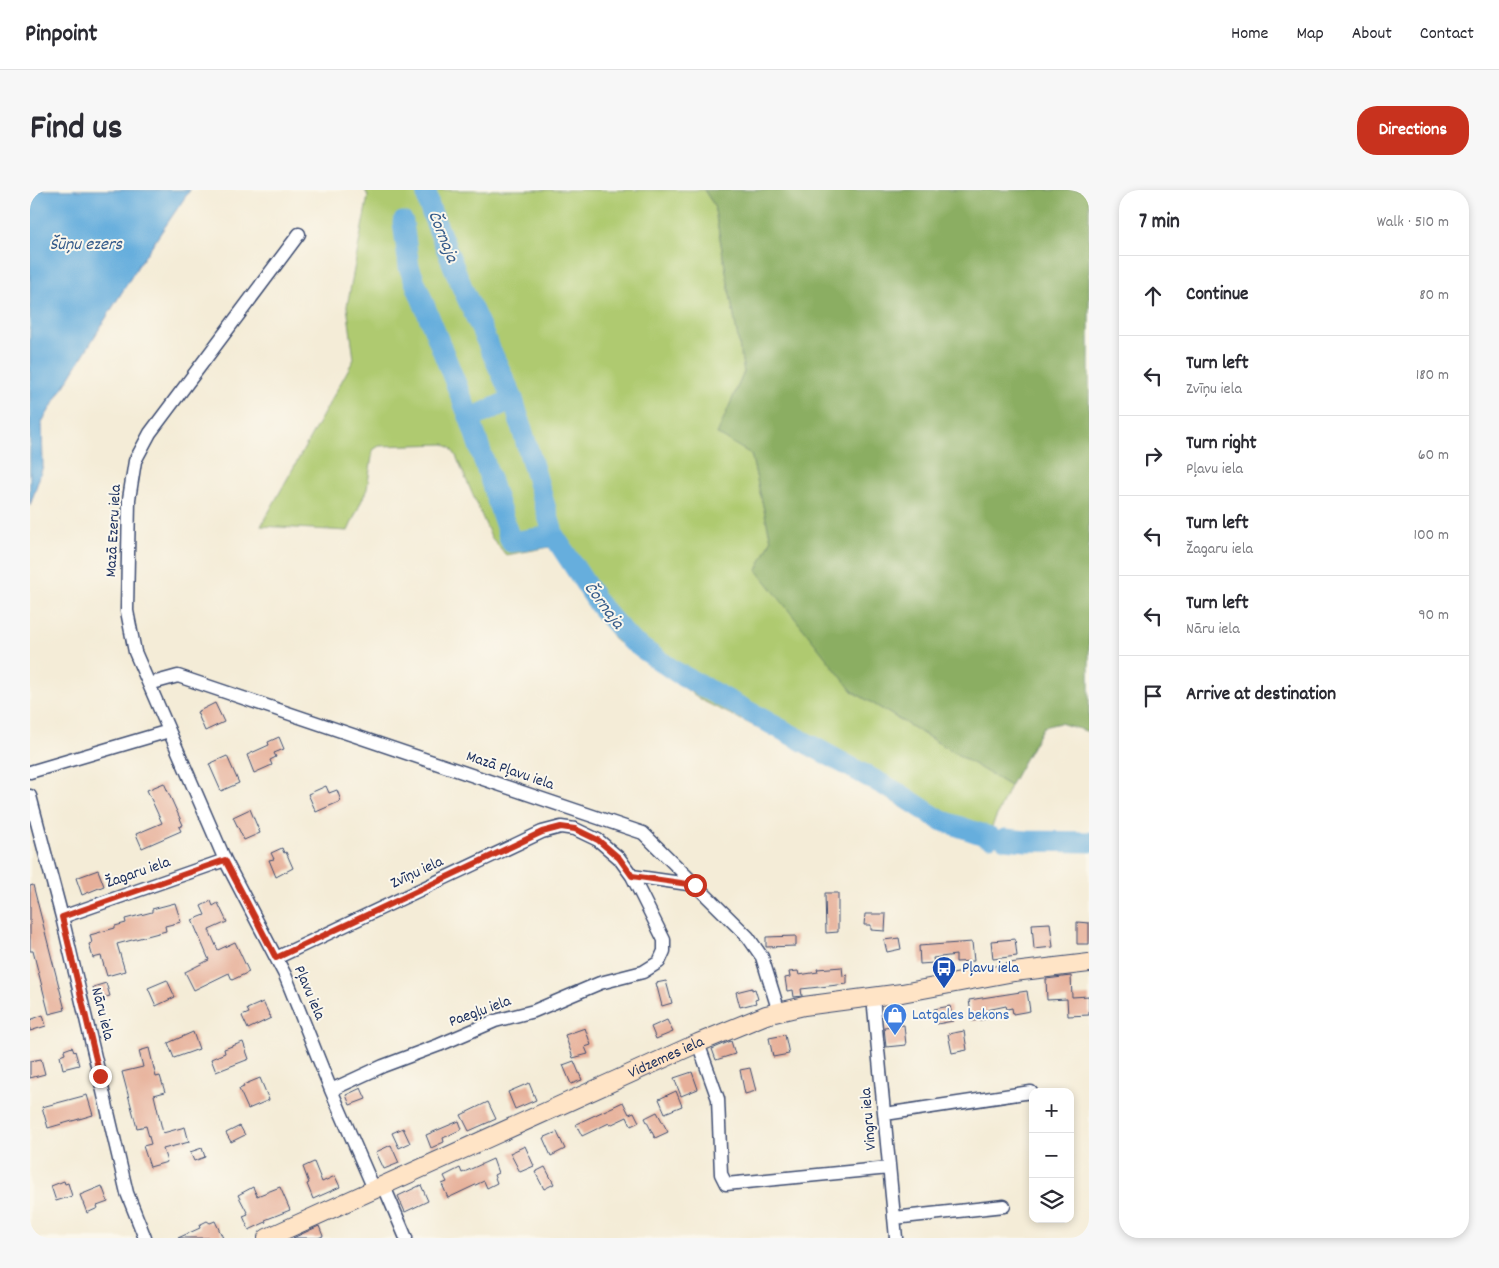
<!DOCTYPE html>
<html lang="en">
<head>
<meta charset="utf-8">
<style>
  body { margin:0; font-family:Dekko,sans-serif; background:#f7f7f7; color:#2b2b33 }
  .controls { position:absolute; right:15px; bottom:15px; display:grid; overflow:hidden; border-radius:10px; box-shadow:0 2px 8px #0003 }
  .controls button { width:45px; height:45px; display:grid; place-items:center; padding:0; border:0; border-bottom:1px solid #e1e1e2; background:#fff; color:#2b2b33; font:25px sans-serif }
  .stop { position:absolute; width:15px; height:15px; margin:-11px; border:4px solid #c8321e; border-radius:50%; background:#fff }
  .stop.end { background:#c8321e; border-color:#fff; box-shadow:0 1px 5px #0008 }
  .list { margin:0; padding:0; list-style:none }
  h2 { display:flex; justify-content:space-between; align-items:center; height:65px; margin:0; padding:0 20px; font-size:21px }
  h2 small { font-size:16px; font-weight:400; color:#7c7c81 }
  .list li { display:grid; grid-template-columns:32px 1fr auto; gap:15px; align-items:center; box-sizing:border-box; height:80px; padding:0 20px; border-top:1px solid #e1e1e2 }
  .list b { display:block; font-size:19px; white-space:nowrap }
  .list p { margin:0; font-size:16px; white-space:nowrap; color:#7c7c81 }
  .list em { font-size:16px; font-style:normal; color:#7c7c81 }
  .icon { flex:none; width:28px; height:28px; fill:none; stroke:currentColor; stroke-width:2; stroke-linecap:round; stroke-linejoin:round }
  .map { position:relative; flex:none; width:1059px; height:1048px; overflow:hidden; border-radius:20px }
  header { display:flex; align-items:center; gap:30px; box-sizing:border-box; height:70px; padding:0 25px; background:#fff; border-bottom:1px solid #e1e1e2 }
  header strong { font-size:24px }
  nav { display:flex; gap:28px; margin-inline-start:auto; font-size:18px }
  .intro { display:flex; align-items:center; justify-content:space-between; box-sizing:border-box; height:120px; padding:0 30px }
  h1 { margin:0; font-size:35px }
  .button { padding:12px 22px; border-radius:20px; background:#c8321e; color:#fff; font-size:18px; font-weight:700 }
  main { display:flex; gap:30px; padding:0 30px }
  aside { flex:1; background:#fff; border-radius:20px; box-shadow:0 2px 8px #0003 }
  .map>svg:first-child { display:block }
  .green { fill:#afca70; stroke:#657c67 }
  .forest { fill:#8bae62; stroke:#536e60 }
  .water { fill:#66aedd; stroke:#406e9e }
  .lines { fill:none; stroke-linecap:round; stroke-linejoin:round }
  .river { stroke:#66aedd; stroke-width:21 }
  .building { fill:#e7b09a }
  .street-casing { stroke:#3c4b70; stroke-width:15 }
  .secondary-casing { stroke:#3c4b70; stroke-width:20 }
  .street { stroke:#fff; stroke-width:12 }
  .secondary { stroke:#ffe4c6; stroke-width:18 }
  .route { stroke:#c8321e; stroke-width:6 }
  .labels { text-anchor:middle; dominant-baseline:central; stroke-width:4; stroke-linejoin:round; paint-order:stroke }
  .street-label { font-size:16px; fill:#1b2f5e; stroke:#fbf7ec }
  .transit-label { font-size:16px; fill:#164399; stroke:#fbf7ec; text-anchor:start }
  .shop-label { font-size:16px; fill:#366cbe; stroke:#fbf7ec; text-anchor:start }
  .water-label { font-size:18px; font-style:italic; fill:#355b8a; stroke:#fbf7ec }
</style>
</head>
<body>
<header>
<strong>Pinpoint</strong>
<nav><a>Home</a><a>Map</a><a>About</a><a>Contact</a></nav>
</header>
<div class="intro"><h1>Find us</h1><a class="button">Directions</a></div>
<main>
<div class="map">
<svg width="1059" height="1048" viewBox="0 0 1059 1048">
  <rect width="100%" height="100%" fill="#fbf7ec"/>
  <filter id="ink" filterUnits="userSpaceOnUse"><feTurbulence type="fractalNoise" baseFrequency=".02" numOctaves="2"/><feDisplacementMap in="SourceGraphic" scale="10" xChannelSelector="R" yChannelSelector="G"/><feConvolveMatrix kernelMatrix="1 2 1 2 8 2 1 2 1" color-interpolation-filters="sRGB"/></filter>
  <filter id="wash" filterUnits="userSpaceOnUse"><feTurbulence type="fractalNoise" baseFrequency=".0096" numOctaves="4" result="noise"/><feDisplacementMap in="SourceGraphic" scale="20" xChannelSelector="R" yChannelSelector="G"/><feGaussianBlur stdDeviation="1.12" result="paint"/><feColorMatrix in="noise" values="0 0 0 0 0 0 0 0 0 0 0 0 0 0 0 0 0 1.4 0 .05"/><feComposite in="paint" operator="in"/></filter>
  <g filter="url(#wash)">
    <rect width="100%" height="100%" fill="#f4ecd7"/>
    <path class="green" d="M335 0H674L684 15 714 182 688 243 721 263 741 350 822 501 980 596 955 652 910 640 794 570 675 512 586 451 520 357 476 365 461 347 426 266 421 258 414 254 349 256 343 260 337 299 318 341 231 336 324 169 317 116 338 6Z"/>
    <path class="forest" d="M674 0H1059V542L1030 533 1013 537 980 596 822 501 727 380 741 350 721 264 687 244 714 182 684 15Z"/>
    <path class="water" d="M0 0H160L108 76 12 232 13 276 0 316Z"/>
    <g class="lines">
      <path class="river" d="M396 0 399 16 432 97 483 209 524 346 570 416 600 450 646 482 870 604 910 630 960 647
        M373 32 379 77 440 229 481 352 524 346
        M440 229 483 209
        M975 649 997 651 1059 652"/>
    </g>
    <g id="blocks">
      <path class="building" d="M185 513 194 532 175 541 167 522Z
        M249 547 254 559 244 563 246 567 240 570 242 575 224 583 217 565 239 555 238 552Z
        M197 566 209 593 191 601 179 574Z
        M134 593 153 635 149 637 151 641 112 658 106 644 132 633 117 600Z
        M296 596 299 603 307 600 311 611 286 622 278 604Z
        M220 619 230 643 214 650 203 627Z
        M252 658 254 663 256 662 263 678 246 687 239 670 244 669 241 663Z
        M68 680 74 696 52 705 46 688Z
        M3 695 35 820 19 824 3 761H0V696Z
        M795 703H808V742L796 743Z
        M181 711 183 716 188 713 197 732 179 740 188 760 205 752 219 782 202 790 199 783 164 800 155 782 179 770 162 730 175 725 171 716Z
        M145 713 151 732 135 736 136 741 87 754 95 781 77 786 71 766 63 768 59 754 62 753 60 745 85 738V736L96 733 95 729 122 722V719Z
        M835 724H856L855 741 841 740V735H834Z
        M1047 732 1059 733V754H1047Z
        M1020 733 1023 757 1004 759 1002 734Z
        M766 746V756L736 757V747Z
        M869 748 871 759 857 762 854 750Z
        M985 749 987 766 963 769 961 751Z
        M942 752 944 771 926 772V765L903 768 904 773 890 774 889 756Z
        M812 777 813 786 817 785V794L771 799 772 806 764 807 763 800 757 801 755 788 760 787 759 782 768 781 769 785 788 782 787 779Z
        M1041 786 1042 807 1059 806V825L1038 826 1037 809 1017 810 1016 789Z
        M137 790 145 807 126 816 118 798Z
        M636 791 642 813 632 816 626 793Z
        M76 793 80 806 67 809 63 797Z
        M722 798V800L725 799 728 809 725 810 726 813 710 817 706 802Z
        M997 801 1000 821 983 824 982 818 977 819 976 816 957 820 958 829 942 831 939 810Z
        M233 812 241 828 218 839 212 826 219 823 217 819Z
        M920 816 923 831 907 834 904 819Z
        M13 825 16 836 0 841V830Z
        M637 830 643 842 626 849 621 837Z
        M874 835 876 855 856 857 854 837Z
        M555 838 561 855 555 857 558 864 543 868 535 845Z
        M934 841 937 860 922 863 918 844Z
        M163 842 169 859 144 868 138 853Z
        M755 845 759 864 743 867 739 848Z
        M701 851 705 864 686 870 682 859Z
        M213 852 219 869 186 882 181 869 195 863 194 859Z
        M42 857 44 862 45 861 49 875 33 879 30 866 35 864 34 860Z
        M119 858 126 887 130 886 135 902 124 905 133 943 155 937 159 952 133 959 137 972 120 977 113 956 121 954 116 936 107 938 92 882 113 877 109 861Z
        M11 869 15 884 0 888V871Z
        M544 871 552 890 541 894 533 875Z
        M720 878 726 901 715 904 710 880Z
        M662 882 668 899 651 906 644 888Z
        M230 888 239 910 218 919 209 899 214 897 213 895Z
        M499 893 506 910 485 919 478 902Z
        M331 898 336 909 320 915 316 905Z
        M646 901 652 916 635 923 629 909Z
        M57 905 63 925 18 938 12 917Z
        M458 912 466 929 439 941 431 925Z
        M593 912 599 924 604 922 609 932 601 936 597 927 580 935 579 933 552 946 546 934Z
        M627 922 638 942 625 948 615 928Z
        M429 931 432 939 413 948 414 952 401 958 396 945Z
        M210 936 215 945 201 952 196 943Z
        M373 938 380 953 369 958 362 943Z
        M527 942 535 959 521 966 513 948Z
        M361 955 369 973 354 979 346 962Z
        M495 956 504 976 490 982 480 963Z
        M172 958 175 967 164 971 160 962Z
        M463 969 468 983 464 985 467 993 457 998 454 991 418 1008 412 994 417 992 414 986 430 978 432 983Z
        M284 972 292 992 305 986 310 997 283 1009 277 994 279 993 273 977Z
        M515 977 524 994 514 999 505 982Z
        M34 991 35 994 38 993 42 1006 26 1011 21 996Z
        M391 995 398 1011 375 1022 368 1006Z
        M72 996 78 1012 67 1016 68 1018 57 1023 50 1005Z
        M223 997 227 1006 250 997 260 1020 235 1030 236 1032 219 1040 213 1026 218 1024 208 1005Z
        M177 1031 180 1033 185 1031 193 1048H148L170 1038 169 1035Z
        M289 1036 293 1046 288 1048H263Z"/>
    </g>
  </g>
  <g filter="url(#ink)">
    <use href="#blocks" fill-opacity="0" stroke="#3c4b70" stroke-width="1"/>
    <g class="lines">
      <g class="street-casing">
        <path id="street" d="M269 44 120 243 105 271 99 309 97 421 105 462 195 670 255 785 301 900 344 999
          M119 494 148 486 613 643 718 747 732 767 749 822
          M0 582 139 541
          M0 606 32 727 97 1003 115 1048
          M32 727 195 670
          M246 768 512 642 531 637 545 639 568 650 589 668 602 686 665 695
          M843 807 866 1048
          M668 853 688 909 691 984 696 994 859 978
          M301 900 353 876 409 855 465 831 504 821 570 793 613 782 629 772 634 761V750L602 686
          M855 924 1001 902
          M353 994 376 1048
          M864 1028 974 1016"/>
      </g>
      <g class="secondary-casing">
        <g id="secondary">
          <path id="s1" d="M237 1048 668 853 736 825 774 816 872 803 984 782 1059 773"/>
        </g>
      </g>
      <use href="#street" class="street"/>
      <use href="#secondary" class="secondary"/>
    </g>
  </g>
  <g class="lines" filter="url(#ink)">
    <path class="route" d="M70 886 32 727 195 670 246 768 512 642 531 637 545 639 568 650 589 668 602 686 665 695"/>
  </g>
  <defs>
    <g id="bus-pin" transform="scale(1.25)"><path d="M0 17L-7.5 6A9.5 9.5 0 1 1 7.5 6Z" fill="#1a4fb4" stroke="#fbf7ec"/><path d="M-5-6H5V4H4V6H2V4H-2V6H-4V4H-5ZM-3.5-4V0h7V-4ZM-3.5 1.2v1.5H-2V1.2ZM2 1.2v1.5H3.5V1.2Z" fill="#fff"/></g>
    <g id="shop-pin" transform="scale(1.25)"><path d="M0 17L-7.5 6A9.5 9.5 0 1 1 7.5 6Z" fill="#3f7fe0" stroke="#fbf7ec"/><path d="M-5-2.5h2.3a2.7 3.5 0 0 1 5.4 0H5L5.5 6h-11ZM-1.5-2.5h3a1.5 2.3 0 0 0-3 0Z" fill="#fff"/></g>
  </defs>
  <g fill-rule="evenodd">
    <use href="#bus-pin" x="914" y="778"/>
    <use href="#shop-pin" x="865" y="825"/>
  </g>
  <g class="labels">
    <g class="street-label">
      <text transform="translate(84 341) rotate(-87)">Mazā Ezeru iela</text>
      <text transform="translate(480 581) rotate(19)">Mazā Pļavu iela</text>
      <text transform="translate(108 683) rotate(-19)">Žagaru iela</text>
      <text transform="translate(387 683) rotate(-25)">Zvīņu iela</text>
      <text transform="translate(279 803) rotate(67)">Pļavu iela</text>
      <text transform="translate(450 822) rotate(-20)">Paegļu iela</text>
      <text transform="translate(72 824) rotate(76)">Nāru iela</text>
      <text stroke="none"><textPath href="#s1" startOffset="438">Vidzemes iela</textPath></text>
      <text transform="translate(839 929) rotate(-95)">Vingru iela</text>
    </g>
    <g class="transit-label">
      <text x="932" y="778">Pļavu iela</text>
    </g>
    <g class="shop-label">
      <text x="882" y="825">Latgales bekons</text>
    </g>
    <g class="water-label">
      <text transform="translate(412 47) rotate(68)">Čornaja</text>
      <text x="56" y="55">Šūņu ezers</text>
      <text transform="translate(573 416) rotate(53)">Čornaja</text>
    </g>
  </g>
</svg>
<div class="controls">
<button>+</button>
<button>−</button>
<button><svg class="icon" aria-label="layers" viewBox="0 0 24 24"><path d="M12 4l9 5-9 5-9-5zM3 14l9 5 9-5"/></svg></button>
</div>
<div class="stop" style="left:665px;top:695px"></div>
<div class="stop end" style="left:70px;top:886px"></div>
</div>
<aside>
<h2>7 min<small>Walk · 510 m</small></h2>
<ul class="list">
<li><svg class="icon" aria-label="ahead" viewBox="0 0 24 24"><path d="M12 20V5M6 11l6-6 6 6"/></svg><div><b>Continue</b></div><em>80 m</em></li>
<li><svg class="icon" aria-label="left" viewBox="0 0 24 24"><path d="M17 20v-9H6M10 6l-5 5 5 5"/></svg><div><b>Turn left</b><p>Zvīņu iela</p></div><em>180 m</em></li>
<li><svg class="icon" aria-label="right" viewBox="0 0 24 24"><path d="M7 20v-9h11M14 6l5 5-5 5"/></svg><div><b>Turn right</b><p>Pļavu iela</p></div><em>60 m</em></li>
<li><svg class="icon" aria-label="left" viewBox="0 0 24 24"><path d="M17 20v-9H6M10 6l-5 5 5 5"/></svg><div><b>Turn left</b><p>Žagaru iela</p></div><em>100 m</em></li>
<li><svg class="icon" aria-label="left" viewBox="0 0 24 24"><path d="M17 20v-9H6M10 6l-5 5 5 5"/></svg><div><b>Turn left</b><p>Nāru iela</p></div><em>90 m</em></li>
<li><svg class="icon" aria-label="arrive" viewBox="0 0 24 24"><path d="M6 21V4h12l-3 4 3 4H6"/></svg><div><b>Arrive at destination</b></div></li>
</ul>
</aside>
</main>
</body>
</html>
